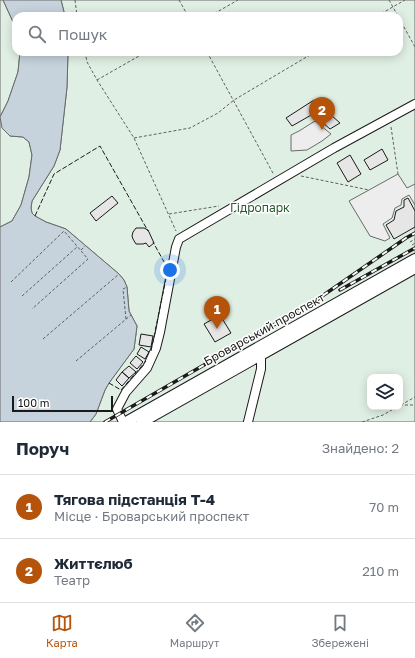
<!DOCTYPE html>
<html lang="uk">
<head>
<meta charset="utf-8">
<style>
  body { margin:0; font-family:"Golos Text",sans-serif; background:#f2f2f3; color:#1f2937 }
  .controls { position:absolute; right:12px; bottom:12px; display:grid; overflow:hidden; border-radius:8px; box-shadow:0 2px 10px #0003 }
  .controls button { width:36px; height:36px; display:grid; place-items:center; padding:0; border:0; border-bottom:1px solid #e0e1e3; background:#fff; color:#1f2937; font:20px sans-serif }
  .scale { position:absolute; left:12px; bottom:10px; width:101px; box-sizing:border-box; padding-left:4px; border:2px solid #1a1a1a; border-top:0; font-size:11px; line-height:14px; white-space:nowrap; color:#1a1a1a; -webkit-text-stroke:3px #fff; paint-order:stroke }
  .you { position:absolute; left:170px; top:270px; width:14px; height:14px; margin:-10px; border:3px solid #fff; border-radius:50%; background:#1a73e8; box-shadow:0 0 0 6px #1a73e833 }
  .badge { display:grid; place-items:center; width:26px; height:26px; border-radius:50%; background:#b45309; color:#fff; font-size:13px; font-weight:700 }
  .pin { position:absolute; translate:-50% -33px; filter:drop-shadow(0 1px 2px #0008) }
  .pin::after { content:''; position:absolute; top:21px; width:14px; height:12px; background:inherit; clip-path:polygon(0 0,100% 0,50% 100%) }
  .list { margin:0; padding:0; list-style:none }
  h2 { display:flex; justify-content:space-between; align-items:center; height:52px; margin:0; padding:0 16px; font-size:17px }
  h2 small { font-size:13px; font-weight:400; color:#747a83 }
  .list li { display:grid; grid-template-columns:26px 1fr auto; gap:12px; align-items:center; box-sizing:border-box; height:64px; padding:0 16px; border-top:1px solid #e0e1e3 }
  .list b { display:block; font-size:15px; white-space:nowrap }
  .list p { margin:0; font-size:13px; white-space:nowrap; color:#747a83 }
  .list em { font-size:13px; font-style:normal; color:#747a83 }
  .icon { flex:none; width:22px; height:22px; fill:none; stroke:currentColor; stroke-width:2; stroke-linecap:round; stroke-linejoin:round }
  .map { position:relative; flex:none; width:415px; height:422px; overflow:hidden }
  .search { position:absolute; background:#fff; box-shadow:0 2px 10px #0003; left:12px; right:12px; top:12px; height:44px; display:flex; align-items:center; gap:10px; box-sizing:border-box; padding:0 14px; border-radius:12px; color:#747a83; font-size:15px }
  .sheet { height:180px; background:#fff }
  nav { display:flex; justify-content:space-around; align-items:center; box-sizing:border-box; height:56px; border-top:1px solid #e0e1e3; background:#fff; font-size:11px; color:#747a83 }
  nav a { display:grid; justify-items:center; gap:2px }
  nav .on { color:#b45309 }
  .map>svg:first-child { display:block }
  .green { fill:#e0efe3; stroke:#6a6a6a; fill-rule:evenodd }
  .parking { fill:#ededed; stroke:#6a6a6a }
  .water { fill:#c6d2dc; stroke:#6a6a6a }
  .building { fill:#e6e6e6; stroke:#1a1a1a }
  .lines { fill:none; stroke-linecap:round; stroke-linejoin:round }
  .minor-casing { stroke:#1a1a1a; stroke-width:10 }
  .major-casing { stroke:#1a1a1a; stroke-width:12 }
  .path { stroke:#5f5f5f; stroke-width:1; stroke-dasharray:3 2; stroke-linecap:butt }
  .minor { stroke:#fff; stroke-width:8 }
  .major { stroke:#fff; stroke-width:10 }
  .rail-casing { stroke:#1a1a1a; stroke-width:3.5 }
  .rail { stroke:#fff; stroke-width:2; stroke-dasharray:6; stroke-linecap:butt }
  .fence { stroke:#1a1a1a; stroke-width:1; stroke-dasharray:5 2; stroke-linecap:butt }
  .labels { text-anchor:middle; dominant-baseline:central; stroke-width:3; stroke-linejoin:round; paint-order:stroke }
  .park-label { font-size:12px; fill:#2b5a34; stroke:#fff }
  .street-label { font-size:12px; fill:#1a1a1a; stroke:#fff }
</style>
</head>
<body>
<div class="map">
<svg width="415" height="422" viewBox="0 0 415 422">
  <rect width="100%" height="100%" fill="#fff"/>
  <path class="green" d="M0 0H3L14 24 16 32V52H20L18 72 8 101 0 117 10 136 23 137 29 142 32 155 29 177 21 205 12 221 0 227Z
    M61 0H415V422H90L96 414 105 390 109 383 134 349 137 326 129 311 127 287 124 280 119 274 66 229 46 222 35 216 32 213 31 208 32 201 54 166 60 150 67 87 68 52H399V16H65ZM370 377H400V407H370Z"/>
  <path class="parking" d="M315 121 331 134 322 141 307 150 291 151V135L299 131Z
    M398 174 407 188 415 184V205L409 195 402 199 401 205 395 208 392 218 383 224 390 238 385 241 370 236 349 201Z"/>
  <path class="water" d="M3 0H61L65 16H16V32L14 24Z
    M20 52H68L67 87 60 150 54 166 32 201 31 208 32 213 35 216 46 222 66 229 119 274 124 280 127 287 129 311 137 326 134 349 109 383 105 390 96 414 90 422H0V227L12 221 21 205 29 177 32 155 29 142 23 137 10 136 2 128 0 117 8 101 18 72Z"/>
  <path class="building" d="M314 100 340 123 330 129 313 114 292 126 286 118Z
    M382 149 388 160 370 170 364 160Z
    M350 155 361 174 348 182 337 163Z
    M112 196 118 203 96 221 90 213Z
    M408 198 415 211V227L394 239 386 225 394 220 396 211 404 207V200Z
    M136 228H144L148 230 154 243 149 247 146 243 143 244H136L133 239 132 236 133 232Z
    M220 315 231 333 215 342 204 324Z
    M141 334 153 336 151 347 139 345Z
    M141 347 149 352 145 359 137 354Z
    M136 356 143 362 137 369 130 363Z
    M129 366 136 372 129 378 122 372Z
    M122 372 129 378 122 386 116 380Z"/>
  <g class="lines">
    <g class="minor-casing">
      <path id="minor" d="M123 422 117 409 126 392 147 368 156 348 160 332 176 247 179 239 334 148 415 104
        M248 422 261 369V355"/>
    </g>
    <g class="major-casing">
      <path id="major" d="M126 422 415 259
        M142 422 415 268"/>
    </g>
    <path class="path" d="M75 0 77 16
      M179 0 188 16
      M389 0 398 16
      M210 16 238 0
      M377 16 405 0
      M399 18 415 47
      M85 52 87 62 97 80 134 138 176 231
      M207 52 274 175
      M97 80 146 52
      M391 127 398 174
      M134 138 190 128 218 113 234 100 315 52
      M301 176 369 190
      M169 214 219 206
      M410 242 415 239
      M412 245 415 243
      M81 250 85 246
      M11 282 64 231 88 259 32 309
      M22 296 77 247
      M126 319 123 289 127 287
      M43 339 119 274
      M76 361 131 315
      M400 405H415
      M401 405 415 397
      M362 422 383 415 397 407"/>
    <use href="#minor" class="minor"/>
    <use href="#major" class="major"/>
    <g class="rail-casing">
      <path id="rail" d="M340 290 415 248
        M105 422 315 301 406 238 415 233"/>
    </g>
    <use href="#rail" class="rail"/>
    <path class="fence" d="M35 216 54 174 100 146 148 231
      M151 351 168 269 153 242
      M109 383 121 390 146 361"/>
  </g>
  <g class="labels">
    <g class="park-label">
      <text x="260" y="207">Гідропарк</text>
    </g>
    <g class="street-label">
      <text transform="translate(264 329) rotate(-29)">Броварський проспект</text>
    </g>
  </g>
</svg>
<div class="controls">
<button><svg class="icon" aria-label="layers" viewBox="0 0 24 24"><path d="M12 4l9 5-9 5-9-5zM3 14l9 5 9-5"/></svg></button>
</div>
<div class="scale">100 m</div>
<div class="you"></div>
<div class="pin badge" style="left:217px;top:329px">1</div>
<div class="pin badge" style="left:322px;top:130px">2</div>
<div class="search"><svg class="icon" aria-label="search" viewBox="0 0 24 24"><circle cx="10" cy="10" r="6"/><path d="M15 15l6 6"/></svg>Пошук</div>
</div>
<section class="sheet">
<h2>Поруч<small>Знайдено: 2</small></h2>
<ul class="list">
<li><span class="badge">1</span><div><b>Тягова підстанція Т-4</b><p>Місце · Броварський проспект</p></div><em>70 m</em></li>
<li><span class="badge">2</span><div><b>Життєлюб</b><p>Театр</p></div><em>210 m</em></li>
</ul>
</section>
<nav>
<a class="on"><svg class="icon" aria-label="map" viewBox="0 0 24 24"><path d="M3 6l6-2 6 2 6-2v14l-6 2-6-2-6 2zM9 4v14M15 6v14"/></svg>Карта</a>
<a><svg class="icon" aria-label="directions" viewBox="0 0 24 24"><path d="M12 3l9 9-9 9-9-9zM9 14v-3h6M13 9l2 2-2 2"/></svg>Маршрут</a>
<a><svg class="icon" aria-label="saved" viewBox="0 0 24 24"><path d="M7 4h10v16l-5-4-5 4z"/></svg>Збережені</a>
</nav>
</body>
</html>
